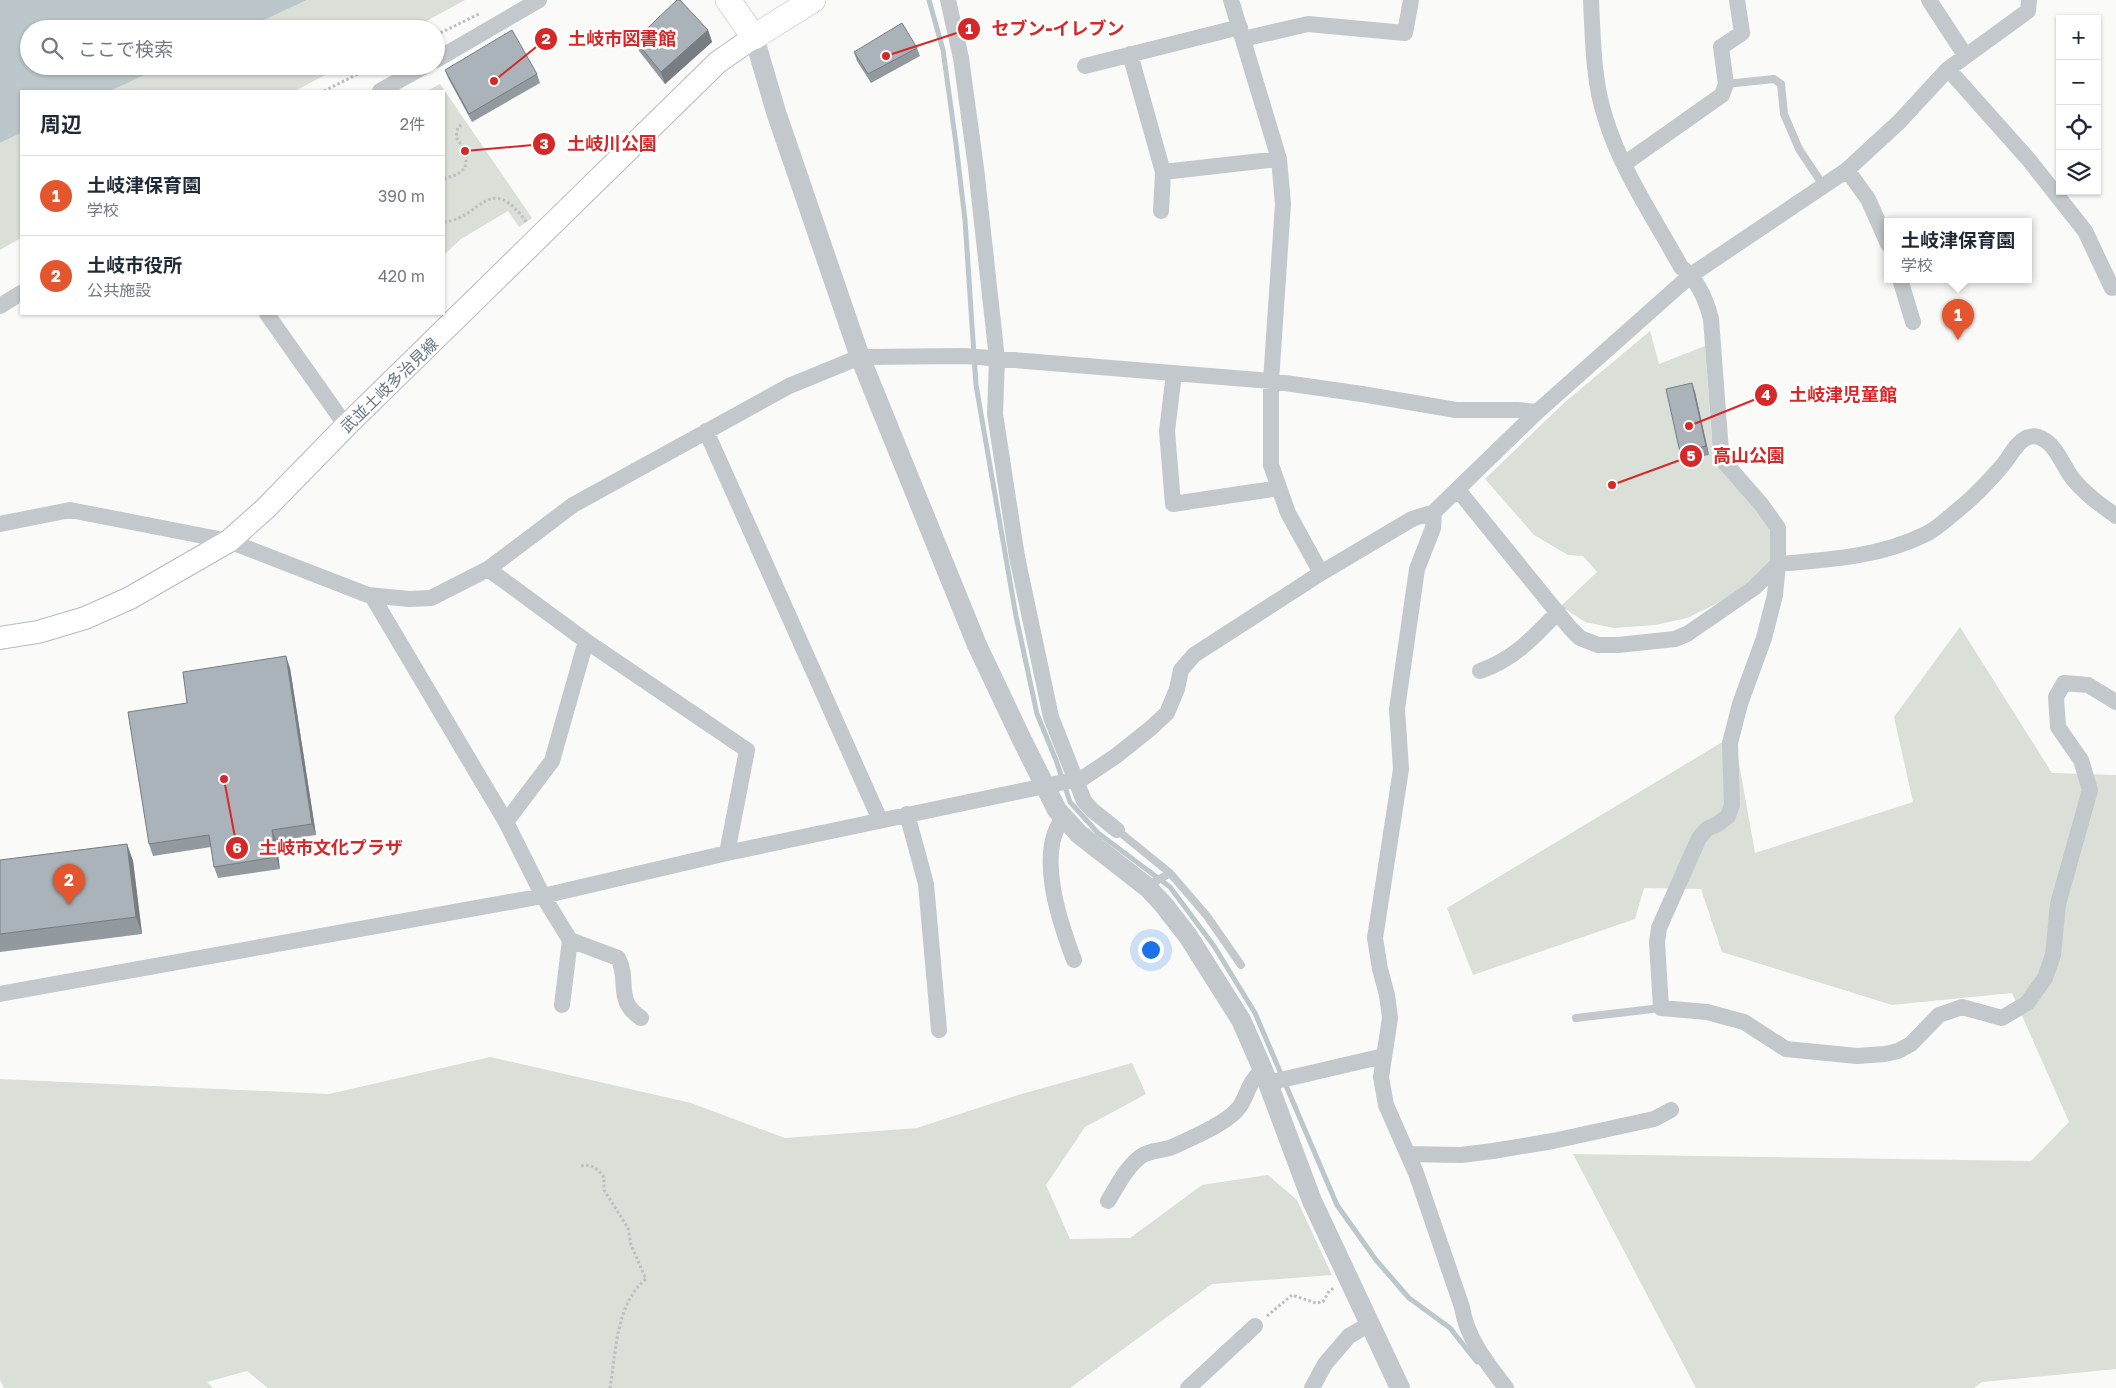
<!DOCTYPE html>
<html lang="ja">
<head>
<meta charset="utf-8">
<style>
  body { margin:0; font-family:"Golos Text","Noto Sans JP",sans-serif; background:#f6f6f7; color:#1f2937 }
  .controls { position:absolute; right:15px; top:15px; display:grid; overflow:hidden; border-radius:0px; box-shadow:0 1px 4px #0004 }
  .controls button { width:45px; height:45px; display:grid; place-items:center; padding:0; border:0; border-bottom:1px solid #e0e1e3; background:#fff; color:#1f2937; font:25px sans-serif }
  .you { position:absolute; left:1150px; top:949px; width:18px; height:18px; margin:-12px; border:4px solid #fff; border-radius:50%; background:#1a73e8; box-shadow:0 0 0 8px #1a73e833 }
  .badge { display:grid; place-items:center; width:32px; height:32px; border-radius:50%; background:#e4572e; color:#fff; font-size:16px; font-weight:700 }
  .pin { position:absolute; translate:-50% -41px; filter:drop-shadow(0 1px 2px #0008) }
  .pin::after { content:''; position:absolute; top:26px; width:18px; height:15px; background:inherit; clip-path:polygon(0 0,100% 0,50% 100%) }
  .popup { position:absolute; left:1884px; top:218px; width:148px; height:65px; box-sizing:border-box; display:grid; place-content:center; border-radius:0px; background:#fff; filter:drop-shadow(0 1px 4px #0005); font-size:16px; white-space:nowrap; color:#747a83 }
  .popup b { font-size:19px; color:#1f2937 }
  .popup::after { content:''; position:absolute; left:50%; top:100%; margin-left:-10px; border:10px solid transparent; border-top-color:#fff }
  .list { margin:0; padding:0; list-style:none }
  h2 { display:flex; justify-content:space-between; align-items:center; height:65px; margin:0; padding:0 20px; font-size:21px }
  h2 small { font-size:16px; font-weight:400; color:#747a83 }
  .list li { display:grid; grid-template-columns:32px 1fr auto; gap:15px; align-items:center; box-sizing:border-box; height:80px; padding:0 20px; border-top:1px solid #e0e1e3 }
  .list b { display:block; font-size:19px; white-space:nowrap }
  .list p { margin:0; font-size:16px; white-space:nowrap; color:#747a83 }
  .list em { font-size:16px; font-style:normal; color:#747a83 }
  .icon { flex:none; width:28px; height:28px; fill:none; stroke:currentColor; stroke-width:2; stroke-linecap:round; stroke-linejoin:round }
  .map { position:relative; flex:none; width:2116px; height:1388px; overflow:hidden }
  .search { position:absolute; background:#fff; box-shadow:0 1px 4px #0004; left:20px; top:20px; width:425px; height:55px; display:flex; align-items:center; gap:12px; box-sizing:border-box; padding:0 18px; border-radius:28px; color:#747a83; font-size:19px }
  .panel { position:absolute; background:#fff; box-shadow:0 1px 4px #0004; left:20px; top:90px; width:425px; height:225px; border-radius:0px }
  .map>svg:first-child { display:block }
  .green { fill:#dadfd7 }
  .water { fill:#bbc7cb }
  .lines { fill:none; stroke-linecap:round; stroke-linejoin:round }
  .stream { stroke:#bbc7cb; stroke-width:5 }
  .secondary-casing { stroke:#b3babf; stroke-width:24 }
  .primary-casing { stroke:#b5babe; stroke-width:26 }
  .path { stroke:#bbbfc2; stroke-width:3; stroke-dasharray:2.5 2.5; stroke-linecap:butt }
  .service { stroke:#c3c8cc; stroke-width:8 }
  .minor { stroke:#c3c8cc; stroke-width:16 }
  .tertiary { stroke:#c3c8cc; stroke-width:20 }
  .secondary { stroke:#fff; stroke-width:22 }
  .primary { stroke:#fff; stroke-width:25 }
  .wall { fill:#929a9f }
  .shaded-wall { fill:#777d82 }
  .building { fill:#aab3b9; stroke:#777d82 }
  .labels { text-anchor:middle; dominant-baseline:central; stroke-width:5; stroke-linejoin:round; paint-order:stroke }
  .street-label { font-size:16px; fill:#657683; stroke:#fff }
  .leader { fill:none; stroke:#d62828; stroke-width:2 }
  .callout-dot { fill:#d62828; stroke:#fff; stroke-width:2 }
  .mark-label { font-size:15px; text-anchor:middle; font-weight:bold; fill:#fff }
  .callout-label { font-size:18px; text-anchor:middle; font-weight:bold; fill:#d62828; stroke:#fff; stroke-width:5; stroke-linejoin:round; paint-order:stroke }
</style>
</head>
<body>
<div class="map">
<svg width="2116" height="1388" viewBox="0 0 2116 1388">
  <rect width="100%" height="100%" fill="#fafaf8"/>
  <path class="green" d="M307 0H465L412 29H245Z
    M164 66H342L295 91H110Z
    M440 84 532 218 519 227 508 211 461 239 444 255V91H427Z
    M21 133V238L0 250V143Z
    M1650 331 1659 364 1705 346 1712 440 1760 512 1773 537 1777 552 1763 575 1716 604 1687 618 1655 625 1614 628 1585 622 1561 606 1597 572 1583 556 1568 555 1534 535 1485 479 1565 402Z
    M1960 627 2052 773 2116 775V1369L1982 1382 1974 1388H1696L1573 1154 2031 1161 2069 1122 2012 993 1892 1005 1722 952 1701 889 1644 888 1635 919 1473 975 1447 908 1734 735 1755 853 1913 802 1894 717Z
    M490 1057 691 1103 785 1138 917 1128 1018 1095 1132 1063 1146 1094 1085 1127 1046 1185 1070 1239 1130 1238 1202 1185 1268 1175 1297 1200 1332 1275 1212 1284 1070 1388H268L247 1371 207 1382 213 1388H4L0 1380V1079L329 1094Z"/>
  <path class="water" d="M0 0H307L245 29H29V66H164L110 91H21V133L0 143Z"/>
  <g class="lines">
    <path class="stream" d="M929 0 943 50 956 144 965 220 976 385 1016 616 1037 714 1056 760 1070 802 1098 833 1170 887 1214 946 1255 1013 1337 1205 1376 1260 1409 1298 1450 1328 1477 1362"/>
    <g class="secondary-casing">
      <path id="secondary" d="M0 638 38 632 85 618 130 598 229 541 266 508 346 426 718 62 754 37"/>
    </g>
    <g class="primary-casing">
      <path id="primary" d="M728 0 754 37 813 0"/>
    </g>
    <path class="path" d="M436 35 479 14
      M324 91 374 66
      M444 179 458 174 465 168 467 154 456 137 458 127 461 125
      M444 222C482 218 489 170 527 223
      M581 1166C592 1164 597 1168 604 1177V1190L628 1228 631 1245 646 1279C616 1303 616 1352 610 1388
      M1267 1316 1292 1295 1316 1303 1323 1302 1329 1291 1334 1288"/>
    <path class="service" d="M1726 84 1774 79 1781 84 1784 114 1799 149 1823 185
      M1117 830 1170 873 1207 916 1241 965
      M1148 886 1170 873
      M1576 1018 1661 1008"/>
    <path class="minor" d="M948 0 961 58 976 168 997 359 995 414 1017 557 1051 717 1084 801 1092 810 1117 830
      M1231 0 1279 159 1283 204 1271 381V465L1288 513 1321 573
      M1591 0C1593 39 1593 80 1605 117 1621 170 1654 218 1681 267 1697 279 1706 299 1711 319L1721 451 1725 463 1761 504 1778 528V564C1828 560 1880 557 1926 534 1938 528 1948 518 1959 509 1974 497 1989 481 2002 466 2010 457 2015 444 2026 438 2031 436 2036 435 2041 438 2057 445 2063 467 2073 479 2085 494 2101 505 2116 516
      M1929 0 1965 55
      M1243 39 1308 24 1405 33 1411 0
      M1130 54 1163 172 1161 211
      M436 60 539 0
      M1085 66 1240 27
      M1948 69 2029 160 2085 231 2112 288
      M380 91 425 66
      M1624 164 1722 95 1726 84 1721 47 1742 33 1737 0
      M1847 170 1868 199 1888 244
      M1163 172 1279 159
      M1900 279 1913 322
      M0 306 21 293
      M267 314 346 426
      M1174 373 1167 431 1173 504 1279 488
      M706 431 880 820
      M1458 490 1570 628 1580 638 1598 645H1618L1675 639 1687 634 1754 588 1778 564
      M1434 512 1433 528 1417 569 1397 709 1401 769 1375 938 1380 969 1387 995 1390 1018 1381 1077 1386 1105 1416 1173 1462 1307C1467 1339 1487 1363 1506 1388
      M0 524 70 510 229 541 368 595 409 599 431 598 488 569 573 505 789 386 860 357 965 356 1271 381 1362 394 1456 410H1517L1537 412
      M1778 564 1775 595 1764 638 1740 704 1730 743 1732 805 1728 816 1718 824 1707 829 1699 838 1659 928 1657 942 1661 1008 1707 1012 1744 1022 1786 1049 1857 1056 1885 1054 1898 1051 1911 1044 1939 1015 1962 1007 2002 1018 2027 1003 2045 978 2053 955 2058 904 2090 790 2081 760 2058 727 2056 697 2064 683 2088 685 2116 702
      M488 569 586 641 747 750 727 853
      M372 596 506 822 543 896 570 940 562 1005
      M1480 671C1514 659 1533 638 1558 612
      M907 814 926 884 939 1030
      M1064 817C1035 852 1060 923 1074 960
      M506 822 552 761 586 641
      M570 940 618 958C630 981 614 1000 641 1018
      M0 994 543 896 727 853 1083 778 1116 756 1151 728 1167 713 1177 689 1181 670 1194 655 1321 573 1412 519 1434 512 1537 412 1691 275 1847 170 1899 122 1948 69 2028 11 2029 0
      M1268 1083 1384 1056
      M1408 1154 1461 1155 1493 1151 1553 1141 1654 1119 1671 1110
      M1108 1201C1117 1186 1126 1168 1140 1157 1149 1150 1162 1151 1172 1147 1190 1139 1223 1125 1236 1111 1248 1099 1246 1083 1263 1070
      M1188 1388 1255 1326
      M1312 1388 1325 1364 1349 1336 1370 1324"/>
    <path class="tertiary" d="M754 37 776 112 860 357 977 645 1022 740 1057 810 1079 834 1147 887 1163 904 1188 936 1241 1020 1263 1070 1312 1201 1400 1388"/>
    <use href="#secondary" class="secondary"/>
    <use href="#primary" class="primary"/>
  </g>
  <path class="wall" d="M708 30 712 42 665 84 639 51 635 40Z
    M917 48 920 56 871 83 857 61 854 52Z
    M445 70 537 74 540 83 472 122 448 78Z
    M1692 383 1695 392 1709 455 1683 460 1680 452Z
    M290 668 316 835 276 841 280 869 218 878 214 867 211 847 153 856 149 844 187 703Z
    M127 844 133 861 142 934 0 952V860Z"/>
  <path class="shaded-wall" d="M708 30 712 42 665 84 661 72Z
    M1692 383 1695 392 1709 455 1706 446Z
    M286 656 290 668 316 835 312 824Z
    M272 830 276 841 280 869 276 857Z
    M127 844 133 861 142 934 136 917Z"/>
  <path class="building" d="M677 0H680L708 30 661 72 635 40Z
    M902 23 917 48 868 74 854 52Z
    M512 30 537 74 469 114 445 70Z
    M1692 383 1706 446 1680 452 1666 389Z
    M286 656 312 824 272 830 276 857 214 867 209 835 149 844 128 712 187 703 183 672Z
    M127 844 136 917 0 934V860Z"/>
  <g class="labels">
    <g class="street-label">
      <text transform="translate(389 385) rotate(-44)">武並土岐多治見線</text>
    </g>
  </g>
  <path class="leader" d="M886 56L969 29M494 81L546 39M465 151L544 144M1689 426L1766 395M1612 485L1691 456M224 779L237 848"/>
  <g class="callout-dot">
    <circle cx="886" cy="56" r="5"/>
    <circle cx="494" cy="81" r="5"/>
    <circle cx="465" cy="151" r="5"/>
    <circle cx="1689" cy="426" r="5"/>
    <circle cx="1612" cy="485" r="5"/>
    <circle cx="224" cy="779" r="5"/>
    <circle cx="969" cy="29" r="12"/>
    <circle cx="546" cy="39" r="12"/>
    <circle cx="544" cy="144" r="12"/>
    <circle cx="1766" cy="395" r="12"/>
    <circle cx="1691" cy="456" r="12"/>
    <circle cx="237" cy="848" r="12"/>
  </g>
  <g class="mark-label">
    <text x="969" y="34">1</text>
    <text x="546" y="44">2</text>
    <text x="544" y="149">3</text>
    <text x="1766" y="400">4</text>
    <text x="1691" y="461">5</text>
    <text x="237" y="853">6</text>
  </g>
  <g class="callout-label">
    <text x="1058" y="35">セブン-イレブン</text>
    <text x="622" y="45">土岐市図書館</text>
    <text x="612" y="150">土岐川公園</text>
    <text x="1843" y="401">土岐津児童館</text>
    <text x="1749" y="462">高山公園</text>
    <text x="331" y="854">土岐市文化プラザ</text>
  </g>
</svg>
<div class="controls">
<button>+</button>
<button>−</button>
<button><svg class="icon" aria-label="locate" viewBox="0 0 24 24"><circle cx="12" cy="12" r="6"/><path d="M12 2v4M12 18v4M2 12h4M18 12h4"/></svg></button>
<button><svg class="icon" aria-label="layers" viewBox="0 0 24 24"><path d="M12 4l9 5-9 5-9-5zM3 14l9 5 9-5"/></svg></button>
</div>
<div class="you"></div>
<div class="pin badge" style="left:1958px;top:340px">1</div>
<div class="popup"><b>土岐津保育園</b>学校</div>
<div class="pin badge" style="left:69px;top:905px">2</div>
<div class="search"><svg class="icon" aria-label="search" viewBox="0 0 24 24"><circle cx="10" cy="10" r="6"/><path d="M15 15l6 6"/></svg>ここで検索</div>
<section class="panel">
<h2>周辺<small>2件</small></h2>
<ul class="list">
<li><span class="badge">1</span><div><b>土岐津保育園</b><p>学校</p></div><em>390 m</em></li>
<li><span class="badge">2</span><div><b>土岐市役所</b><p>公共施設</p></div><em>420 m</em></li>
</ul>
</section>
</div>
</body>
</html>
